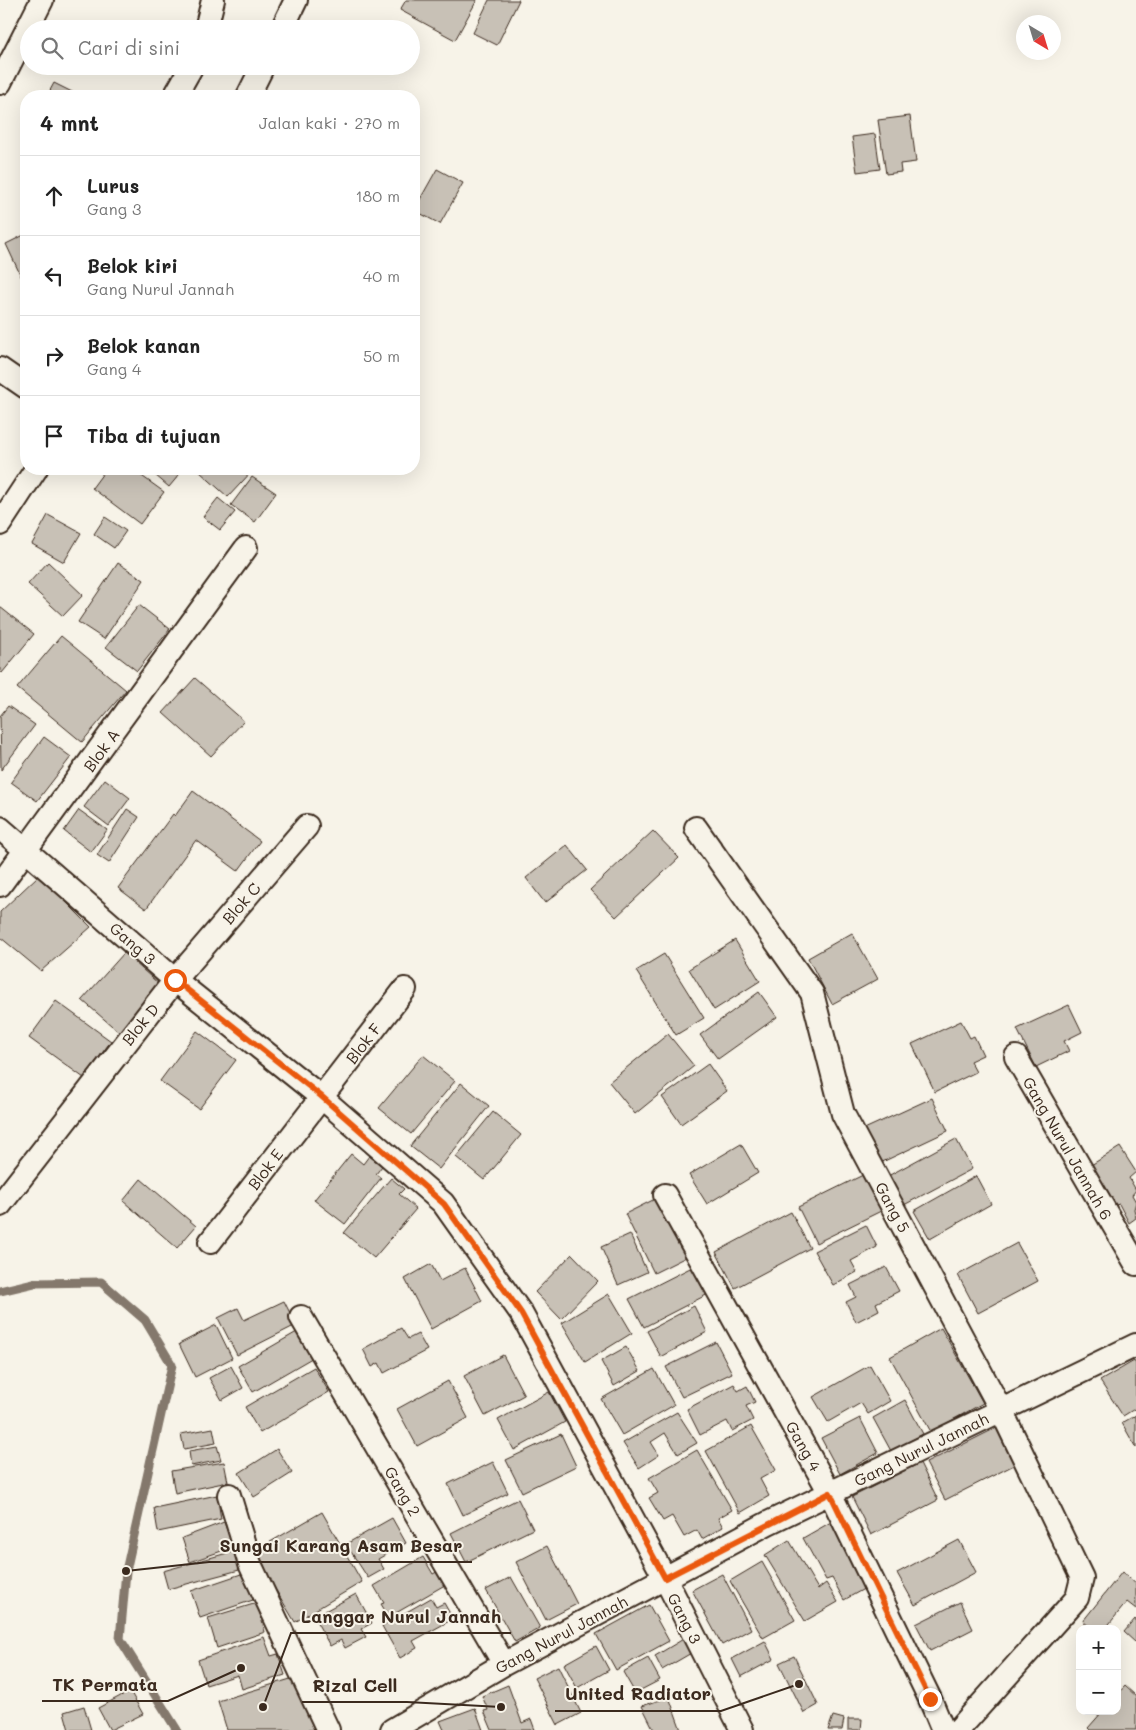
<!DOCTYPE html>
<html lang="id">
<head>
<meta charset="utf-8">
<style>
  body { margin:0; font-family:Mali,sans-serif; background:#f6f6f6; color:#222 }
  .controls { position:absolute; right:15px; bottom:15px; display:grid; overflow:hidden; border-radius:10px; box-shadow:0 5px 20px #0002 }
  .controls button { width:45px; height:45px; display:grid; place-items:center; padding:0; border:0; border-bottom:1px solid #e0e0e0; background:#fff; color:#222; font:25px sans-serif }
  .compass { position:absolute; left:1016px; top:15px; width:45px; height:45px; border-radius:50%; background:#fff; box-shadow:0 5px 20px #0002; rotate:142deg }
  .stop { position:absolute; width:15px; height:15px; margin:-11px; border:4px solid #ea580c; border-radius:50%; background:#fff }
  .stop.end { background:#ea580c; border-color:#fff; box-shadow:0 1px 5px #0008 }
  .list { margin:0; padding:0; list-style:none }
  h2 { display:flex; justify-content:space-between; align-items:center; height:65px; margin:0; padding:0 20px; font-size:21px }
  h2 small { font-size:16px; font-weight:400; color:#767676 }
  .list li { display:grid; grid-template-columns:32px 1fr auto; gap:15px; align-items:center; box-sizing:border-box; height:80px; padding:0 20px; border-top:1px solid #e0e0e0 }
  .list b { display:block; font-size:19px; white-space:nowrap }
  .list p { margin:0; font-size:16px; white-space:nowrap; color:#767676 }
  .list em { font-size:16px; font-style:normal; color:#767676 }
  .icon { flex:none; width:28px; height:28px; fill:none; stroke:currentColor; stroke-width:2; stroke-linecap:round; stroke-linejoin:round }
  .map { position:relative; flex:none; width:1136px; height:1730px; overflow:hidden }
  .search { position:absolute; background:#fff; box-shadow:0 5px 20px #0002; left:20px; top:20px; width:400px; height:55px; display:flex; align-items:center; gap:12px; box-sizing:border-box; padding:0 18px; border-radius:28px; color:#767676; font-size:19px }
  .panel { position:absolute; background:#fff; box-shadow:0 5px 20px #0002; left:20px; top:90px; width:400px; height:385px; border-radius:20px }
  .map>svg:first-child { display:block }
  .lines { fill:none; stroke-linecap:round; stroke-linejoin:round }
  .stream { stroke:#84786c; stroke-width:9 }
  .building { fill:#c8c1b6; stroke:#3b2a1e }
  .minor-casing { stroke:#3b2a1e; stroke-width:26 }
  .minor { stroke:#f7f3e8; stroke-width:22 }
  .route { stroke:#ea580c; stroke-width:6 }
  .labels { text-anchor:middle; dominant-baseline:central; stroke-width:4; stroke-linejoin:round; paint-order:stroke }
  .street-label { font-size:16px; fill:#3b2a1e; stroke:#f7f3e8 }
  .leader { fill:none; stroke:#3b2a1e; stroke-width:2 }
  .callout-dot { fill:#3b2a1e; stroke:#f7f3e8; stroke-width:2 }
  .callout-label { font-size:18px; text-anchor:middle; font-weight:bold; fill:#3b2a1e; stroke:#f7f3e8; stroke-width:4; stroke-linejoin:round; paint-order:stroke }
</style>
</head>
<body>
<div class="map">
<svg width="1136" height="1730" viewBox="0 0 1136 1730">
  <rect width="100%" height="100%" fill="#f7f3e8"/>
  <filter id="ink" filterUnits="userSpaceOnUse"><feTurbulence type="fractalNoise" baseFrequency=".02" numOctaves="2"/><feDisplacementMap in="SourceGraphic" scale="10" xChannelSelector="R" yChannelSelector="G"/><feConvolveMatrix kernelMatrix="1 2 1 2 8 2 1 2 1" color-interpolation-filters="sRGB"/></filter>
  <g filter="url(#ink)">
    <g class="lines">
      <path class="stream" d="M0 1291 34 1283 101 1282 145 1320 172 1365 126 1571 120 1639 177 1730"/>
    </g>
    <path class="building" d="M406 0H477L455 40 400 10Z
      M489 0H519L497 45 473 33Z
      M54 83 80 96H47Z
      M910 116 916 162 900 164 901 172 886 174 878 120Z
      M875 134 880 169 857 172 852 137Z
      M437 169 463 183 440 224 414 210Z
      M26 234V287L6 244Z
      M106 469H132L164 492 140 524 92 488Z
      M148 469H184L169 487Z
      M203 469H254L228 497 200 472Z
      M252 477 276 493 255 522 231 505Z
      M218 498 235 512 220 530 203 517Z
      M48 515 81 533 64 562 32 544Z
      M105 517 126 531 114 548 94 534Z
      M48 562 83 595 63 616 28 584Z
      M118 563 144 580 104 639 78 622Z
      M139 605 170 629 137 671 106 647Z
      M0 607 34 634 2 673 0 671Z
      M61 636 126 690 82 742 17 688Z
      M195 678 244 721 211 756 163 713Z
      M8 706 35 725 1 770 0 716Z
      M44 737 71 757 37 801 11 782Z
      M105 779 130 798 109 826 84 807Z
      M193 791 260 841 238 871 196 840 146 909 118 888 173 814 175 816Z
      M127 809 139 817 109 863 97 855Z
      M79 810 107 830 91 852 64 831Z
      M653 831 679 858 616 917 590 890Z
      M567 845 587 870 545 903 526 878Z
      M39 875 91 927 41 971 0 937V912Z
      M852 933 878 979 832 1004 808 958Z
      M735 940 760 981 714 1010 689 969Z
      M124 953 160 985 119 1032 82 1000Z
      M664 954 704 1018 676 1035 636 971Z
      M759 992 777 1017 718 1059 700 1035Z
      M56 1001 111 1041 84 1078 29 1038Z
      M1069 1005 1082 1032 1064 1041 1069 1051 1036 1067 1017 1029Z
      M961 1021 970 1038 974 1036 983 1055 970 1061 976 1072 935 1092 912 1044Z
      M197 1031 236 1060 199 1109 160 1081Z
      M668 1034 694 1066 635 1114 609 1082Z
      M423 1055 455 1081 411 1134 379 1108Z
      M708 1064 727 1091 681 1124 662 1097Z
      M461 1083 489 1106 439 1169 410 1146Z
      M932 1098 948 1131 876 1165 860 1131Z
      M493 1112 521 1135 484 1180 456 1157Z
      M956 1139 972 1169 904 1205 888 1176Z
      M741 1144 758 1173 707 1204 689 1175Z
      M1120 1147 1136 1172 1129 1178 1136 1190 1132 1195 1136 1202 1134 1209 1136 1218 1129 1223 1119 1204 1116 1205 1091 1165Z
      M351 1154 363 1164 369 1156 382 1166 376 1174 381 1178 345 1224 314 1200Z
      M865 1174 883 1210 816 1243 798 1207Z
      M976 1176 991 1204 930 1239 914 1211Z
      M391 1178 404 1189 399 1194 416 1209 374 1258 344 1233Z
      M141 1179 196 1226 177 1248 123 1201Z
      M663 1195 692 1254 654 1273 625 1214Z
      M791 1212 810 1248 735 1288 716 1252Z
      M866 1225 877 1247 851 1261 857 1272 833 1285 814 1251Z
      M630 1234 647 1272 618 1285 601 1247Z
      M1017 1243 1038 1281 978 1313 958 1275Z
      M572 1254 598 1281 561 1319 535 1292Z
      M700 1263 714 1291 644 1327 629 1299Z
      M431 1264 440 1281 465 1268 482 1301 431 1329 405 1279Z
      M886 1267 899 1291 876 1303 879 1310 856 1322 846 1302 856 1297 850 1285Z
      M609 1294 632 1333 585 1362 562 1323Z
      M284 1301 296 1325 237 1355 218 1318 238 1308 244 1320Z
      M694 1306 707 1332 661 1357 647 1331Z
      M216 1325 232 1358 195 1377 179 1344Z
      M401 1328 408 1339 418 1334 427 1350 384 1373 379 1363 372 1367 363 1349Z
      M941 1328 983 1403 931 1432 890 1357Z
      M302 1329 317 1355 253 1392 238 1366Z
      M716 1342 732 1373 682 1397 666 1367Z
      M626 1347 640 1371 614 1386 601 1361Z
      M503 1355 524 1395 485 1416 464 1376Z
      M1134 1361 1136 1364V1408L1123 1416 1100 1381Z
      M870 1365 890 1401 868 1414 861 1403 828 1422 813 1397Z
      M231 1366 243 1388 222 1400 209 1378Z
      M314 1367 329 1392 260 1433 245 1407Z
      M654 1369 674 1405 622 1435 601 1399Z
      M448 1381 468 1418 417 1446 397 1409Z
      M734 1384 738 1391 747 1386 755 1402 746 1406 753 1420 732 1431 727 1421 700 1435 687 1409Z
      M549 1392 565 1422 514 1450 498 1420Z
      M905 1400 923 1434 891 1451 873 1418Z
      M677 1412 697 1443 678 1454 665 1433 651 1442 659 1455 639 1468 623 1443Z
      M1136 1415V1448L1122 1423Z
      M860 1418 878 1453 840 1474 821 1438Z
      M751 1426 776 1470 760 1479 769 1496 740 1513 706 1451Z
      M1000 1426 1018 1463 945 1500 926 1463Z
      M213 1428 216 1443 184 1449 181 1434Z
      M561 1434 576 1466 522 1492 506 1460Z
      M217 1446 221 1460 191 1466 189 1451Z
      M277 1449 292 1473 254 1497 239 1473Z
      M697 1450 732 1510 718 1518 723 1527 702 1539 697 1530 684 1537 672 1516 663 1521 649 1498 658 1493 649 1478Z
      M224 1462 228 1482 175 1493 171 1471Z
      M493 1462 508 1493 463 1515 448 1484Z
      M920 1463 938 1500 871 1535 852 1497Z
      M217 1495 221 1519 158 1532 154 1508Z
      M518 1499 533 1529 466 1562 451 1533Z
      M322 1512 362 1582 295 1622 253 1552Z
      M392 1518 406 1543 378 1559 384 1569 368 1578 346 1544Z
      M224 1522 233 1547 190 1562 182 1538Z
      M831 1522 871 1585 844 1600 832 1578 826 1580 803 1538Z
      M789 1540 818 1589 826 1583 838 1602 805 1621 765 1555Z
      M959 1540 976 1572 915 1605 897 1573Z
      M547 1546 577 1604 546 1620 516 1562Z
      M238 1550 243 1569 168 1589 163 1571Z
      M423 1557 433 1574 442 1569 450 1582 389 1617 381 1604 384 1603 374 1586Z
      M762 1562 795 1620 763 1638 730 1581Z
      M1122 1572 1136 1584V1609L1127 1602 1105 1629H1092L1083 1621Z
      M244 1573 253 1600 200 1618 191 1591Z
      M722 1574 751 1629 722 1645 692 1590Z
      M511 1577 540 1628 515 1642 486 1590Z
      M356 1594 372 1623 361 1629 366 1637 345 1648 341 1640 330 1646 314 1617Z
      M431 1598 436 1607 444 1603 453 1619 413 1641 417 1648 400 1658 382 1626Z
      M960 1602 973 1629 930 1651 916 1624Z
      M257 1603 265 1632 217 1648 208 1618Z
      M649 1605 669 1641 616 1670 596 1634Z
      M1135 1619 1136 1620V1643L1124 1632Z
      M264 1637 271 1656 278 1654 285 1675 242 1689 238 1675 206 1685 198 1660Z
      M685 1638 693 1652 662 1670 655 1656Z
      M765 1641 774 1659 741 1677 732 1659Z
      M596 1646 609 1670 577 1688 564 1664Z
      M794 1656 818 1705 804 1713 779 1663Z
      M648 1658 660 1680 635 1693 623 1672Z
      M558 1666 581 1713 558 1725 534 1678Z
      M297 1677 317 1730H227L218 1701Z
      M508 1685 522 1723 531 1719 535 1730H492L484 1711 488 1710 482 1696Z
      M1125 1686 1136 1696V1730H1090L1088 1728 1103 1711H1117V1695Z
      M130 1691 143 1714 110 1730 98 1708Z
      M669 1697 681 1730H654L642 1706Z
      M84 1706 91 1730H69L64 1712Z
      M475 1708 483 1730H444L440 1721Z
      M833 1716 844 1719 842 1730H828Z
      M848 1719H862L861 1730H848Z"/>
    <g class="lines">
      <g class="minor-casing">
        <path id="minor" d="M206 29 213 0
          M282 29 296 0
          M0 83 42 0
          M175 96 192 66
          M248 96 263 66
          M0 369 26 387
          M0 524 36 469
          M0 828 175 980 321 1097 443 1203 521 1313 665 1578 742 1730
          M696 828 812 993 843 1114 1001 1410 1082 1578 1077 1598 958 1730
          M0 885 246 548
          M1016 1057 1136 1264
          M665 1195 830 1493 930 1699 943 1730
          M0 1205 175 980 307 826
          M210 1242 405 989
          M301 1317 504 1664
          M229 1495 250 1564 328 1730
          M392 1730 504 1664 768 1523 1136 1345"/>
      </g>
      <use href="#minor" class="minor"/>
    </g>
  </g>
  <g class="lines" filter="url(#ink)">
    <path class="route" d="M175 980 321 1096 444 1204 521 1313 665 1578 830 1493 930 1699"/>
  </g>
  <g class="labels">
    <g class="street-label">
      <text transform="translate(101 750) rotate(-54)">Blok A</text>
      <text transform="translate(241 903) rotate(-49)">Blok C</text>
      <text transform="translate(133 943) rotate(41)">Gang 3</text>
      <text transform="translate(140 1024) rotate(-51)">Blok D</text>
      <text transform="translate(363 1043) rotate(-52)">Blok F</text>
      <text transform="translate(1068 1148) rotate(60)">Gang Nurul Jannah 6</text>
      <text transform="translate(265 1169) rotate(-53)">Blok E</text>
      <text transform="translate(893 1207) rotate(62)">Gang 5</text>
      <text transform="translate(804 1446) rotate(61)">Gang 4</text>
      <text transform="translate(921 1449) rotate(-26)">Gang Nurul Jannah</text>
      <text transform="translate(403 1491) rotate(60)">Gang 2</text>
      <text transform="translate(685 1618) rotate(63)">Gang 3</text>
      <text transform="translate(561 1634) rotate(-28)">Gang Nurul Jannah</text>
    </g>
  </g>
  <path class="leader" d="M126 1571L209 1562H472M263 1707L291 1633H511M241 1668L168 1701H42M501 1707L407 1702H302M799 1684L721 1711H555"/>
  <g class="callout-dot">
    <circle cx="126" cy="1571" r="5"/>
    <circle cx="263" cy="1707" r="5"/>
    <circle cx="241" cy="1668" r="5"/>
    <circle cx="501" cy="1707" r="5"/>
    <circle cx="799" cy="1684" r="5"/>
  </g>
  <g class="callout-label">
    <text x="341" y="1552">Sungai Karang Asam Besar</text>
    <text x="401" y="1623">Langgar Nurul Jannah</text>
    <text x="105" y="1691">TK Permata</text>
    <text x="355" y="1692">Rizal Cell</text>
    <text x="638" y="1700">United Radiator</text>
  </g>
</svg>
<div class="controls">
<button>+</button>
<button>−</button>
</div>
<svg class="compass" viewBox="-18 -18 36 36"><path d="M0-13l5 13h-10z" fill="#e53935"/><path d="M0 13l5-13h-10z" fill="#767676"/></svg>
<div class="stop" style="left:175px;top:980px"></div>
<div class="stop end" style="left:930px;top:1699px"></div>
<div class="search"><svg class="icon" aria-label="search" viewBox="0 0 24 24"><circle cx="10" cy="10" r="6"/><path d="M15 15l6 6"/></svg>Cari di sini</div>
<section class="panel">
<h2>4 mnt<small>Jalan kaki · 270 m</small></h2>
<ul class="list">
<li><svg class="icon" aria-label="ahead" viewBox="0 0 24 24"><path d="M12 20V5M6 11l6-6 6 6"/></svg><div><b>Lurus</b><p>Gang 3</p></div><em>180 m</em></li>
<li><svg class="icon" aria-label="left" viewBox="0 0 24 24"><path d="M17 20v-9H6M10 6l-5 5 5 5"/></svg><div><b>Belok kiri</b><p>Gang Nurul Jannah</p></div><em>40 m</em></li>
<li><svg class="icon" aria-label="right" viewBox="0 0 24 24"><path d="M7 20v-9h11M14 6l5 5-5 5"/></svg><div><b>Belok kanan</b><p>Gang 4</p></div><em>50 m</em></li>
<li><svg class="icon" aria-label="arrive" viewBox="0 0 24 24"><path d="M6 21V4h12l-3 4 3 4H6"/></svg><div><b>Tiba di tujuan</b></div></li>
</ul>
</section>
</div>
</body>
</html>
